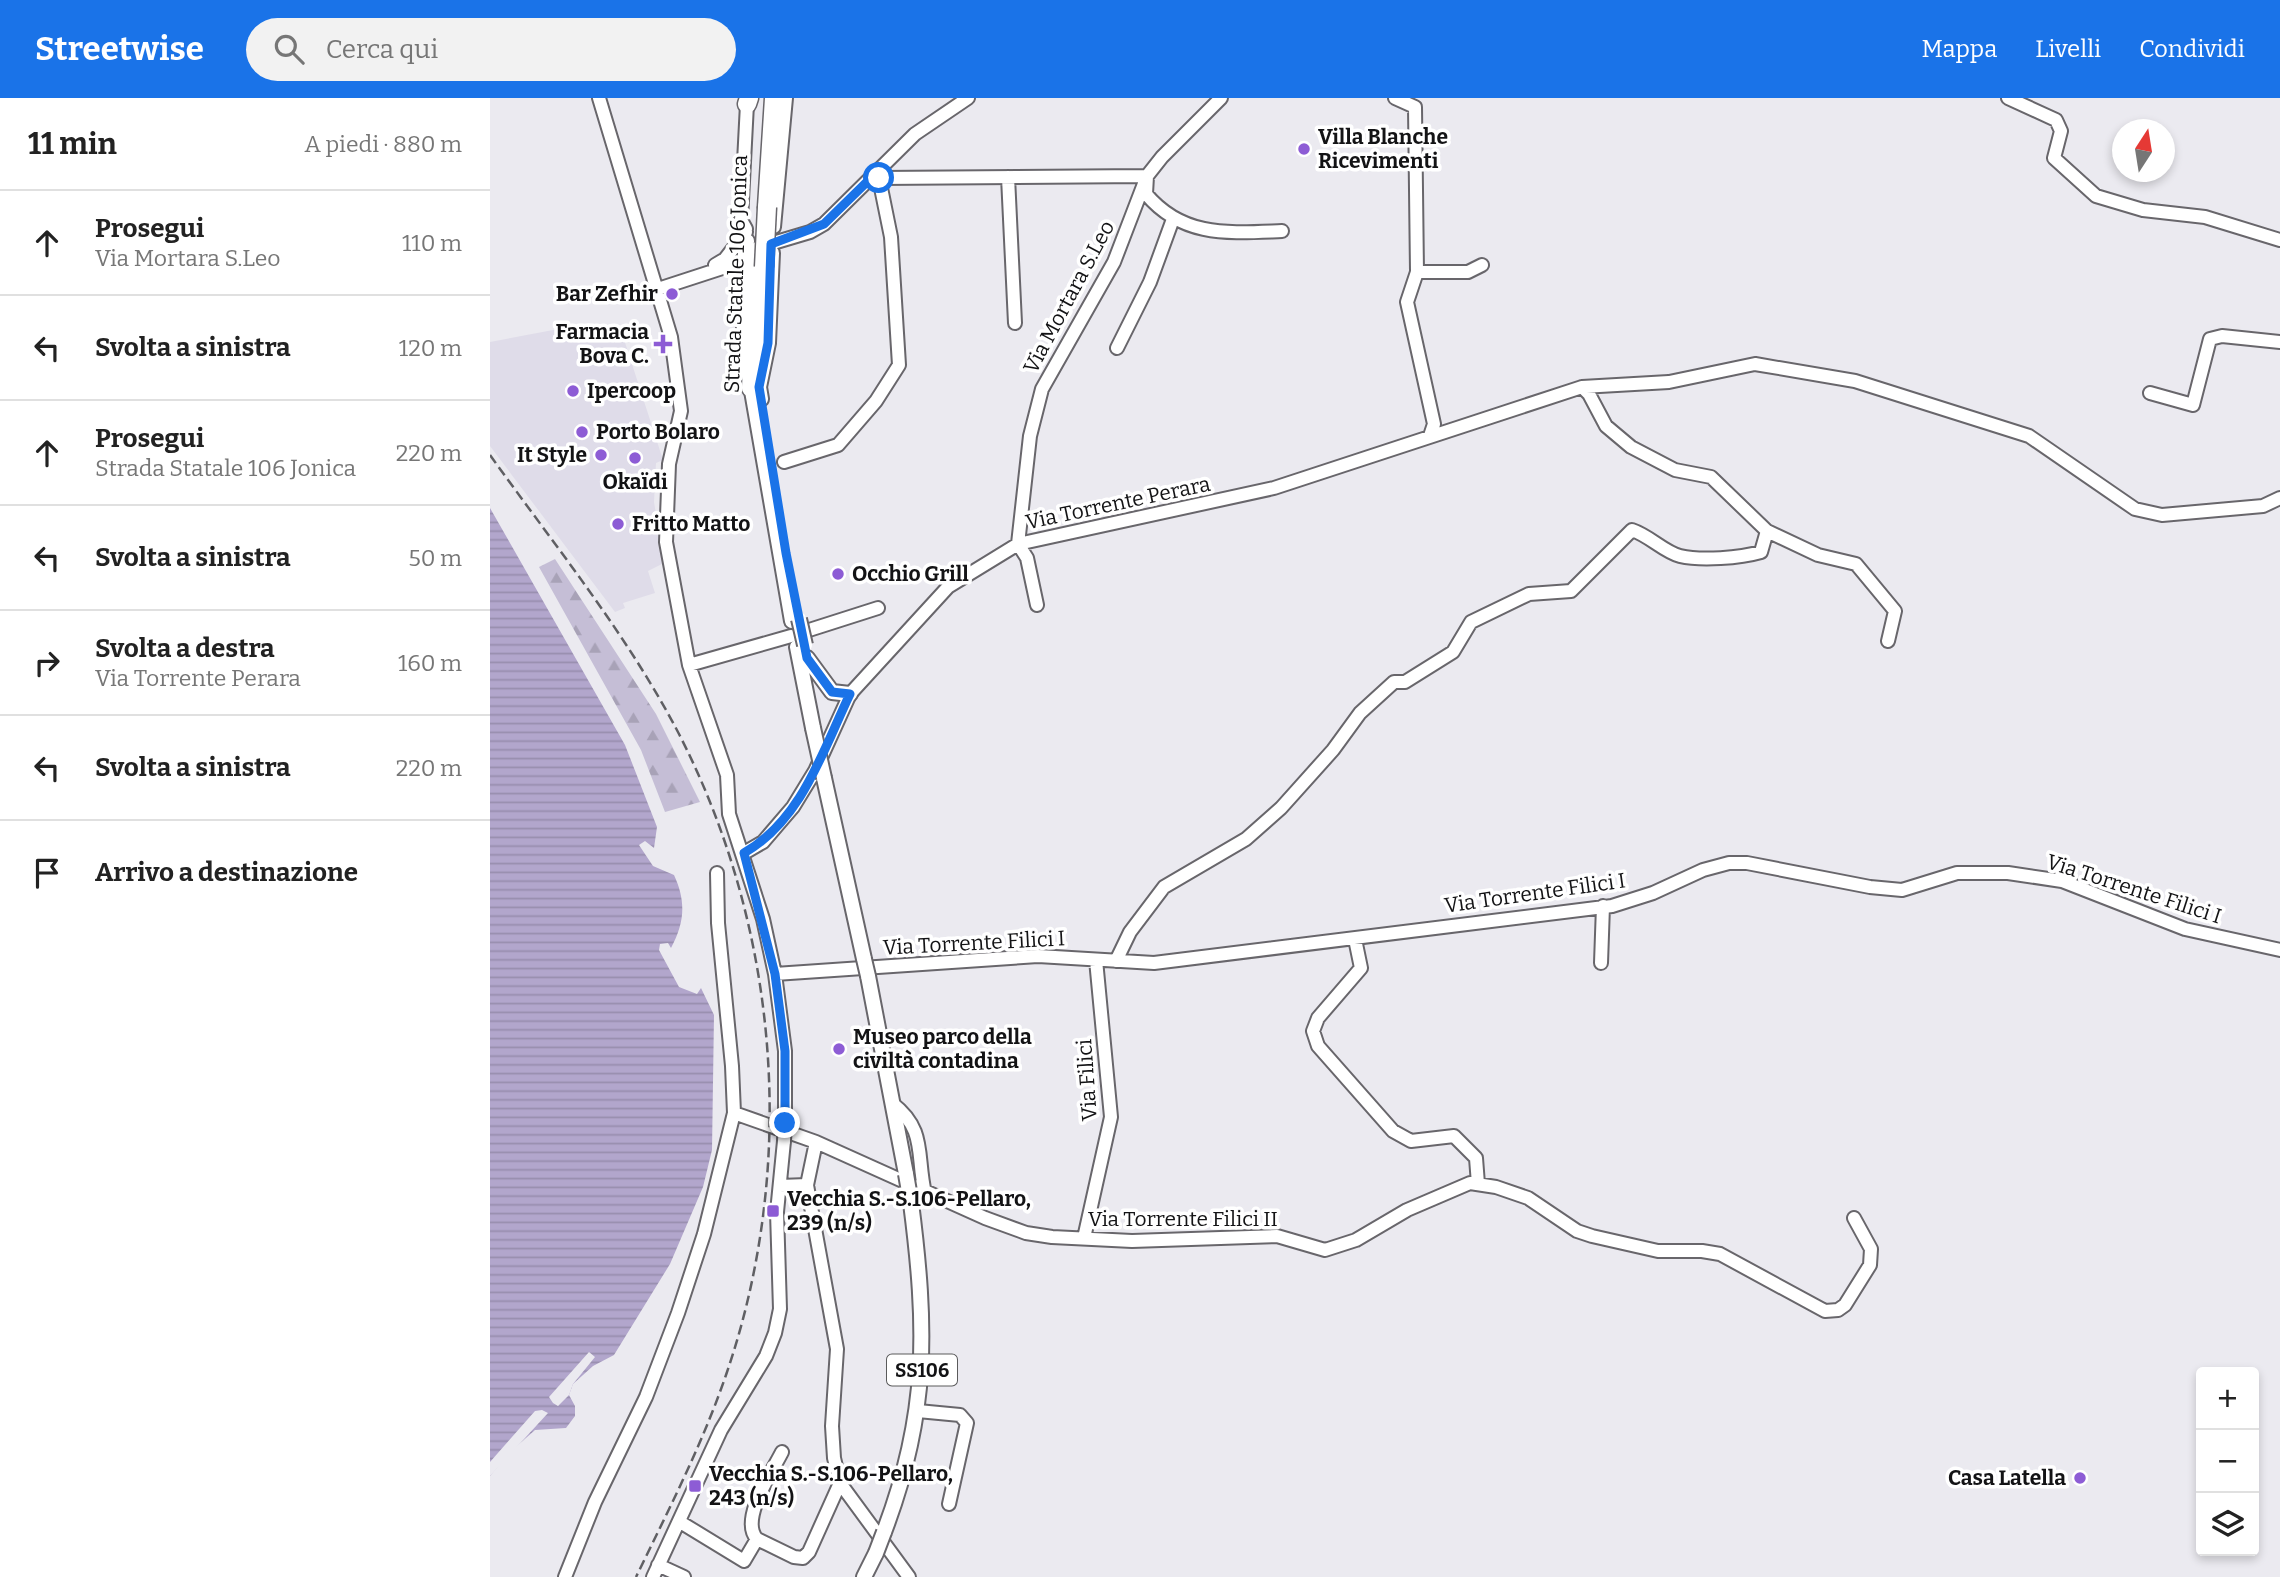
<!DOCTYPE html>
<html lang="it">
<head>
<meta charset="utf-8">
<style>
  body { margin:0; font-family:Bitter,serif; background:#f2f2f2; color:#222 }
  .controls { position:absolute; right:21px; bottom:21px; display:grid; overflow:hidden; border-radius:7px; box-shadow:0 4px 10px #0003 }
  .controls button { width:63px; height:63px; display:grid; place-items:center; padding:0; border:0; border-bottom:2px solid #e0e0e0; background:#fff; color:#222; font:35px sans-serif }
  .compass { position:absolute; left:1622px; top:21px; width:63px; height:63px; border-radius:50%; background:#fff; box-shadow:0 4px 10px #0003; rotate:12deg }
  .stop { position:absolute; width:21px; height:21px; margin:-16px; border:5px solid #1a73e8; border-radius:50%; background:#fff }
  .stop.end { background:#1a73e8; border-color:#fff; box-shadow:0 2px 7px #0008 }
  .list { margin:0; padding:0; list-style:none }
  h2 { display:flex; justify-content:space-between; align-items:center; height:91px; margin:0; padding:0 28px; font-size:30px }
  h2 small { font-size:23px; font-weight:400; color:#767676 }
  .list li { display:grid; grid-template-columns:46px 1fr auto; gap:21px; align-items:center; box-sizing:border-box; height:105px; padding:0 28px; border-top:2px solid #e0e0e0 }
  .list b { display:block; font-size:26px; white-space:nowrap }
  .list p { margin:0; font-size:23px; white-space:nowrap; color:#767676 }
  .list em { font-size:23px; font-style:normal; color:#767676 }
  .icon { flex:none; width:38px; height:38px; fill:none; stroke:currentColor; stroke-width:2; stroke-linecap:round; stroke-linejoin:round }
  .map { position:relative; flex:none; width:1790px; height:1479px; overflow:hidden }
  header { display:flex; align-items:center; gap:42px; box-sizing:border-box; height:98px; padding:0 35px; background:#1a73e8; color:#fff }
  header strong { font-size:33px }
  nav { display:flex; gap:38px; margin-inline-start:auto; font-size:24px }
  .search { width:490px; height:63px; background:#f2f2f2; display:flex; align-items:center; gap:18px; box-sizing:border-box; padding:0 24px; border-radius:38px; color:#767676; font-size:26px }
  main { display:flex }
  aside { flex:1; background:#fff }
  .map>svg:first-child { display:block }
  .built { fill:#dfdce9 }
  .forest { fill:url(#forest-firs) }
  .water { fill:url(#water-rules) }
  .pier { fill:#ebeaf0 }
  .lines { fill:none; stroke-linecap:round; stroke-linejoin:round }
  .minor-casing { stroke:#68666b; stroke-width:16 }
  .major-casing { stroke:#68666b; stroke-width:18 }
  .highway-casing { stroke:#68666b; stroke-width:21 }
  .minor { stroke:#fff; stroke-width:12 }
  .major { stroke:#fff; stroke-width:14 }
  .highway { stroke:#fff; stroke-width:18 }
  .rail { stroke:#5f5f63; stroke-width:2.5; stroke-dasharray:10 5; stroke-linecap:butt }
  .minor-bridge-casing { stroke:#68666b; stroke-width:16; stroke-linecap:butt }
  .major-bridge-casing { stroke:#68666b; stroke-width:18; stroke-linecap:butt }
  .highway-bridge-casing { stroke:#68666b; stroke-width:21; stroke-linecap:butt }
  .minor-bridge { stroke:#fff; stroke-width:12 }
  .major-bridge { stroke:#fff; stroke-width:14 }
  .highway-bridge { stroke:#fff; stroke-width:18 }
  .route { stroke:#1a73e8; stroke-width:9 }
  .poi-dot { fill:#8d5cd5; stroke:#fff; stroke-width:2.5 }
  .labels { text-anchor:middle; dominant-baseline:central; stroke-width:7; stroke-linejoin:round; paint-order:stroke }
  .shield { fill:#fff; stroke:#5a5a5b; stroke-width:2 }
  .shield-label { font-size:19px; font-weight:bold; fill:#131315 }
  .poi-label { font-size:21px; font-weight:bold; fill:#131315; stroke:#fff; text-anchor:start }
  .street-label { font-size:21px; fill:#131315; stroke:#fff }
</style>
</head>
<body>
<header>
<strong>Streetwise</strong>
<div class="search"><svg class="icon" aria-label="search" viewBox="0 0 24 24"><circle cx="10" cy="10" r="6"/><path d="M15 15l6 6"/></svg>Cerca qui</div>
<nav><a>Mappa</a><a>Livelli</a><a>Condividi</a></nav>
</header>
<main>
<aside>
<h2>11 min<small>A piedi · 880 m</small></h2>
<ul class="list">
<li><svg class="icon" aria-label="ahead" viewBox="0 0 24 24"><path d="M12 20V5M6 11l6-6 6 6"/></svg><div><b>Prosegui</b><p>Via Mortara S.Leo</p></div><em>110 m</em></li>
<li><svg class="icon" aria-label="left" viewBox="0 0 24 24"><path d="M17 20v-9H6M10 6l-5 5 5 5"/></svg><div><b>Svolta a sinistra</b></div><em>120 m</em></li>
<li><svg class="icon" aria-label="ahead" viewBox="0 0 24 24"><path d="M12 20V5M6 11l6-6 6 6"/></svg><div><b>Prosegui</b><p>Strada Statale 106 Jonica</p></div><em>220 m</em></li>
<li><svg class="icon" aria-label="left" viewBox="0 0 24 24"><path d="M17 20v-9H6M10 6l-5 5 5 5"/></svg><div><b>Svolta a sinistra</b></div><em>50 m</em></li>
<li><svg class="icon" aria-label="right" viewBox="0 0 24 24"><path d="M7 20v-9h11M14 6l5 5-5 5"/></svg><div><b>Svolta a destra</b><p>Via Torrente Perara</p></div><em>160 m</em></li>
<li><svg class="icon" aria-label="left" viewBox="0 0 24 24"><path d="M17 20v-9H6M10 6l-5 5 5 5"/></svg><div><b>Svolta a sinistra</b></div><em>220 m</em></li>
<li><svg class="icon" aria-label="arrive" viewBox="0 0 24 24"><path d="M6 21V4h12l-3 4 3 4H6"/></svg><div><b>Arrivo a destinazione</b></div></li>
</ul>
</aside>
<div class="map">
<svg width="1790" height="1479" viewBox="0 0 1790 1479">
  <defs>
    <pattern id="forest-firs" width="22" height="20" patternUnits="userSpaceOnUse" patternTransform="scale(1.75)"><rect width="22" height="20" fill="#c5bed6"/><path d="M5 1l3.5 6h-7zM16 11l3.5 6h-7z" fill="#a8a2b7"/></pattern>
    <pattern id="water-rules" width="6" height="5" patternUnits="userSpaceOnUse" patternTransform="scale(1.75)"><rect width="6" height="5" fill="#b2a6cc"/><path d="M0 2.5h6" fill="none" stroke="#988eae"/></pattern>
  </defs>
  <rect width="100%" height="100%" fill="#ebeaf0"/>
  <path class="built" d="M79 229 81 238 130 229 173 362 166 365 164 404 174 465 158 473 165 495 133 505 135 510 125 514 0 348V244Z"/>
  <path class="forest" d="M65 461 166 616 210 704 175 714 151 652 49 469Z"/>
  <path class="water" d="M0 410 135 647 167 729 164 750 155 743 149 747 163 768 184 777C196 803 195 824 181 850L178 845 170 846 169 852 189 889 207 896 211 890 224 917 222 1052 213 1089 180 1166 124 1257 103 1268 83 1286 79 1297 85 1308V1318L76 1330 45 1332 19 1355 0 1378Z"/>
  <path class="pier" d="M99 1254 105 1259 83 1286 79 1297 68 1308 63 1305 59 1299Z
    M52 1312 58 1315 0 1378V1364L45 1313Z"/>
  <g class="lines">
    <g class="minor-casing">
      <path id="minor" d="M109 0 181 239 191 313 179 366 176 444 199 567 237 677 239 716 273 821 285 876 295 953V1025
        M905 0 925 9 927 174 917 204 944 326 940 338
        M1518 0 1566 22 1571 33 1564 60 1606 98 1653 112 1715 119 1790 142
        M385 76 389 80 657 78 656 96C693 140 739 135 792 133
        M518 79 525 225
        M284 129 296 0
        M256 131 251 122 257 6
        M283 145 320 134 334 126 425 36 478 0
        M225 167 235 161 256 134
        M927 174H978L992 167
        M168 191 254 163 267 150
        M627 250 660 184 683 121
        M1092 289 1099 296 1116 328 1141 349 1185 372 1221 379 1277 433 1328 457 1366 466 1405 513 1398 543
        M1660 295 1703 307 1720 241 1732 238 1790 244
        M294 364 348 347 386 303 409 267 401 139 389 80
        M547 507 537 460 528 446 540 338 552 291 624 164 657 78 672 59 731 0
        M316 533 388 510
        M199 567 301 538
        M254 755 273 744 303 709 325 673 360 596 458 489 528 446 784 390 1092 289 1179 284 1265 266 1365 283 1539 338 1645 411 1672 417 1773 408 1790 400
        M865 841 871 870 828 920 823 933 828 948 903 1033 921 1043 964 1038 986 1060 988 1086
        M626 863 640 834 674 789 756 741 791 710 843 652 870 615 904 584H915L963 554 981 524 1039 496 1081 493 1142 432C1160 438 1174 454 1190 458 1211 463 1250 460 1271 454L1277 433
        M1111 865 1113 808
        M285 876 548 858 664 865 1122 808 1163 795 1213 772 1239 765H1257L1380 789 1412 792 1467 775H1518L1572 783 1695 831 1790 852
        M402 1005C437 1032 426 1057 435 1095
        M244 1015 326 1044 495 1120 536 1135 562 1139 642 1143 787 1138 835 1152 866 1142 917 1112 980 1085 1006 1089 1038 1100 1087 1133 1102 1138 1168 1153H1212L1230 1156 1335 1213 1348 1212 1355 1207 1380 1167 1381 1151 1364 1120
        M317 1087 326 1044
        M290 1088 317 1087 347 1251 342 1328 344 1360 350 1385 419 1479
        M594 1140 621 1019 606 862
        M428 1313 470 1317 477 1325 459 1406
        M292 1354C282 1374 249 1422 267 1441L304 1459 313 1460 319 1454 350 1385
        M190 1424 254 1463 267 1441
        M168 1467 194 1479
        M75 1479 105 1404 156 1299 188 1215 214 1136 244 1015 242 968 228 825 227 775
        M163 1479 231 1332 276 1258 285 1235 290 1211 287 1114 294 1043"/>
    </g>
    <g class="major-casing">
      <path id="major" d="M257 143 254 163V247L302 523
        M271 301 269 289 278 245 282 155
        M307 549 323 630
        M317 560 342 594 360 596
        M334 680 374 861
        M378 878 416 1076
        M394 1434C439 1316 437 1229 421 1105
        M374 1479 386 1455"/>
    </g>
    <g class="highway-casing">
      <path id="highway" d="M257 6 259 0
        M277 109 284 0
        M261 290 267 168"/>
    </g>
    <use href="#minor" class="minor"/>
    <use href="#major" class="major"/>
    <use href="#highway" class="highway"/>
    <path class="rail" d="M0 357C65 448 137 536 189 636 290 833 308 1068 236 1277 212 1347 178 1413 146 1479"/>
    <g class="minor-bridge-casing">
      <path id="minor-bridge" d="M294 1043 295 1025"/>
    </g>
    <g class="major-bridge-casing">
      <path id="major-bridge" d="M309 521 315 547
        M323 630 334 680
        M374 861 378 878
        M416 1076 421 1105
        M386 1455 394 1434"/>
    </g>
    <g class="highway-bridge-casing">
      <path id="highway-bridge" d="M274 169 277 109"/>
    </g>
    <use href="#minor-bridge" class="minor-bridge"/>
    <use href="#major-bridge" class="major-bridge"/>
    <use href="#highway-bridge" class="highway-bridge"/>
  </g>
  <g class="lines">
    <path class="route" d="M295 1025V953L285 876 254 755C312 722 333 652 360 596L342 594 317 560 296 455 269 289 278 245 281 146 334 126 385 76 389 80"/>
  </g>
  <g class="poi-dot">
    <circle cx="814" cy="51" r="7"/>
    <circle cx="182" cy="196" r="7"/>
    <path d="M169.5 235.5h7v7h7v7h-7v7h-7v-7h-7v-7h7z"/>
    <circle cx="83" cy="293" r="7"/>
    <circle cx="92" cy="334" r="7"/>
    <circle cx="111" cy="357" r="7"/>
    <circle cx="145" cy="360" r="7"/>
    <circle cx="128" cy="426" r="7"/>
    <circle cx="348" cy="476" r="7"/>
    <circle cx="349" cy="951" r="7"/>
    <rect x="276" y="1106" width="14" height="14" rx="3.5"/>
    <circle cx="1590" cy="1380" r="7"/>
    <rect x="198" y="1381" width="14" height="14" rx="3.5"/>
  </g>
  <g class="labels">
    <rect class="shield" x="397" y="1256.5" width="70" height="31" rx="5"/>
    <g class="shield-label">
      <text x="432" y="1272">SS106</text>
    </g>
    <g class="poi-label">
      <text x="828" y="39">Villa Blanche<tspan x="828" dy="24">Ricevimenti</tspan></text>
      <text x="168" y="196" text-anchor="end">Bar Zefhir</text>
      <text x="159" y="234" text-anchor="end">Farmacia<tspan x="159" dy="24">Bova C.</tspan></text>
      <text x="97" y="293">Ipercoop</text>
      <text x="106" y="334">Porto Bolaro</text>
      <text x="97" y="357" text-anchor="end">It Style</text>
      <text x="145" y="384" text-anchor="middle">Okaïdi</text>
      <text x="142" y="426">Fritto Matto</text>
      <text x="362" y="476">Occhio Grill</text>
      <text x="363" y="939">Museo parco della<tspan x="363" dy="24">civiltà contadina</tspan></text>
      <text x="297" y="1101">Vecchia S.-S.106-Pellaro,<tspan x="297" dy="24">239 (n/s)</tspan></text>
      <text x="219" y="1376">Vecchia S.-S.106-Pellaro,<tspan x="219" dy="24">243 (n/s)</tspan></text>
      <text x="1576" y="1380" text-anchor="end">Casa Latella</text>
    </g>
    <g class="street-label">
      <text transform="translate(246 176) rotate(-88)">Strada Statale 106 Jonica</text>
      <text transform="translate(579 199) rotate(-62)">Via Mortara S.Leo</text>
      <text transform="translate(628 405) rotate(-12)">Via Torrente Perara</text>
      <text transform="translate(1644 791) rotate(18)">Via Torrente Filici I</text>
      <text transform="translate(1045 795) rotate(-8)">Via Torrente Filici I</text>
      <text transform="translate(484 845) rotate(-3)">Via Torrente Filici I</text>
      <text transform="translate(597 982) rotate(-94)">Via Filici</text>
      <text x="693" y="1121">Via Torrente Filici II</text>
    </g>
  </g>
</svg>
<div class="controls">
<button>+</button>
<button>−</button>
<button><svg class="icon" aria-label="layers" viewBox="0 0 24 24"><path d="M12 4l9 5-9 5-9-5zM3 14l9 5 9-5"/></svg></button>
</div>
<svg class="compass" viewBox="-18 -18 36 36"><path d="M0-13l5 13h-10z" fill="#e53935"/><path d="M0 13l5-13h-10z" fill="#767676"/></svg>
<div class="stop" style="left:389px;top:80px"></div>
<div class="stop end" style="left:295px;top:1025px"></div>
</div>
</main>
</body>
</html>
